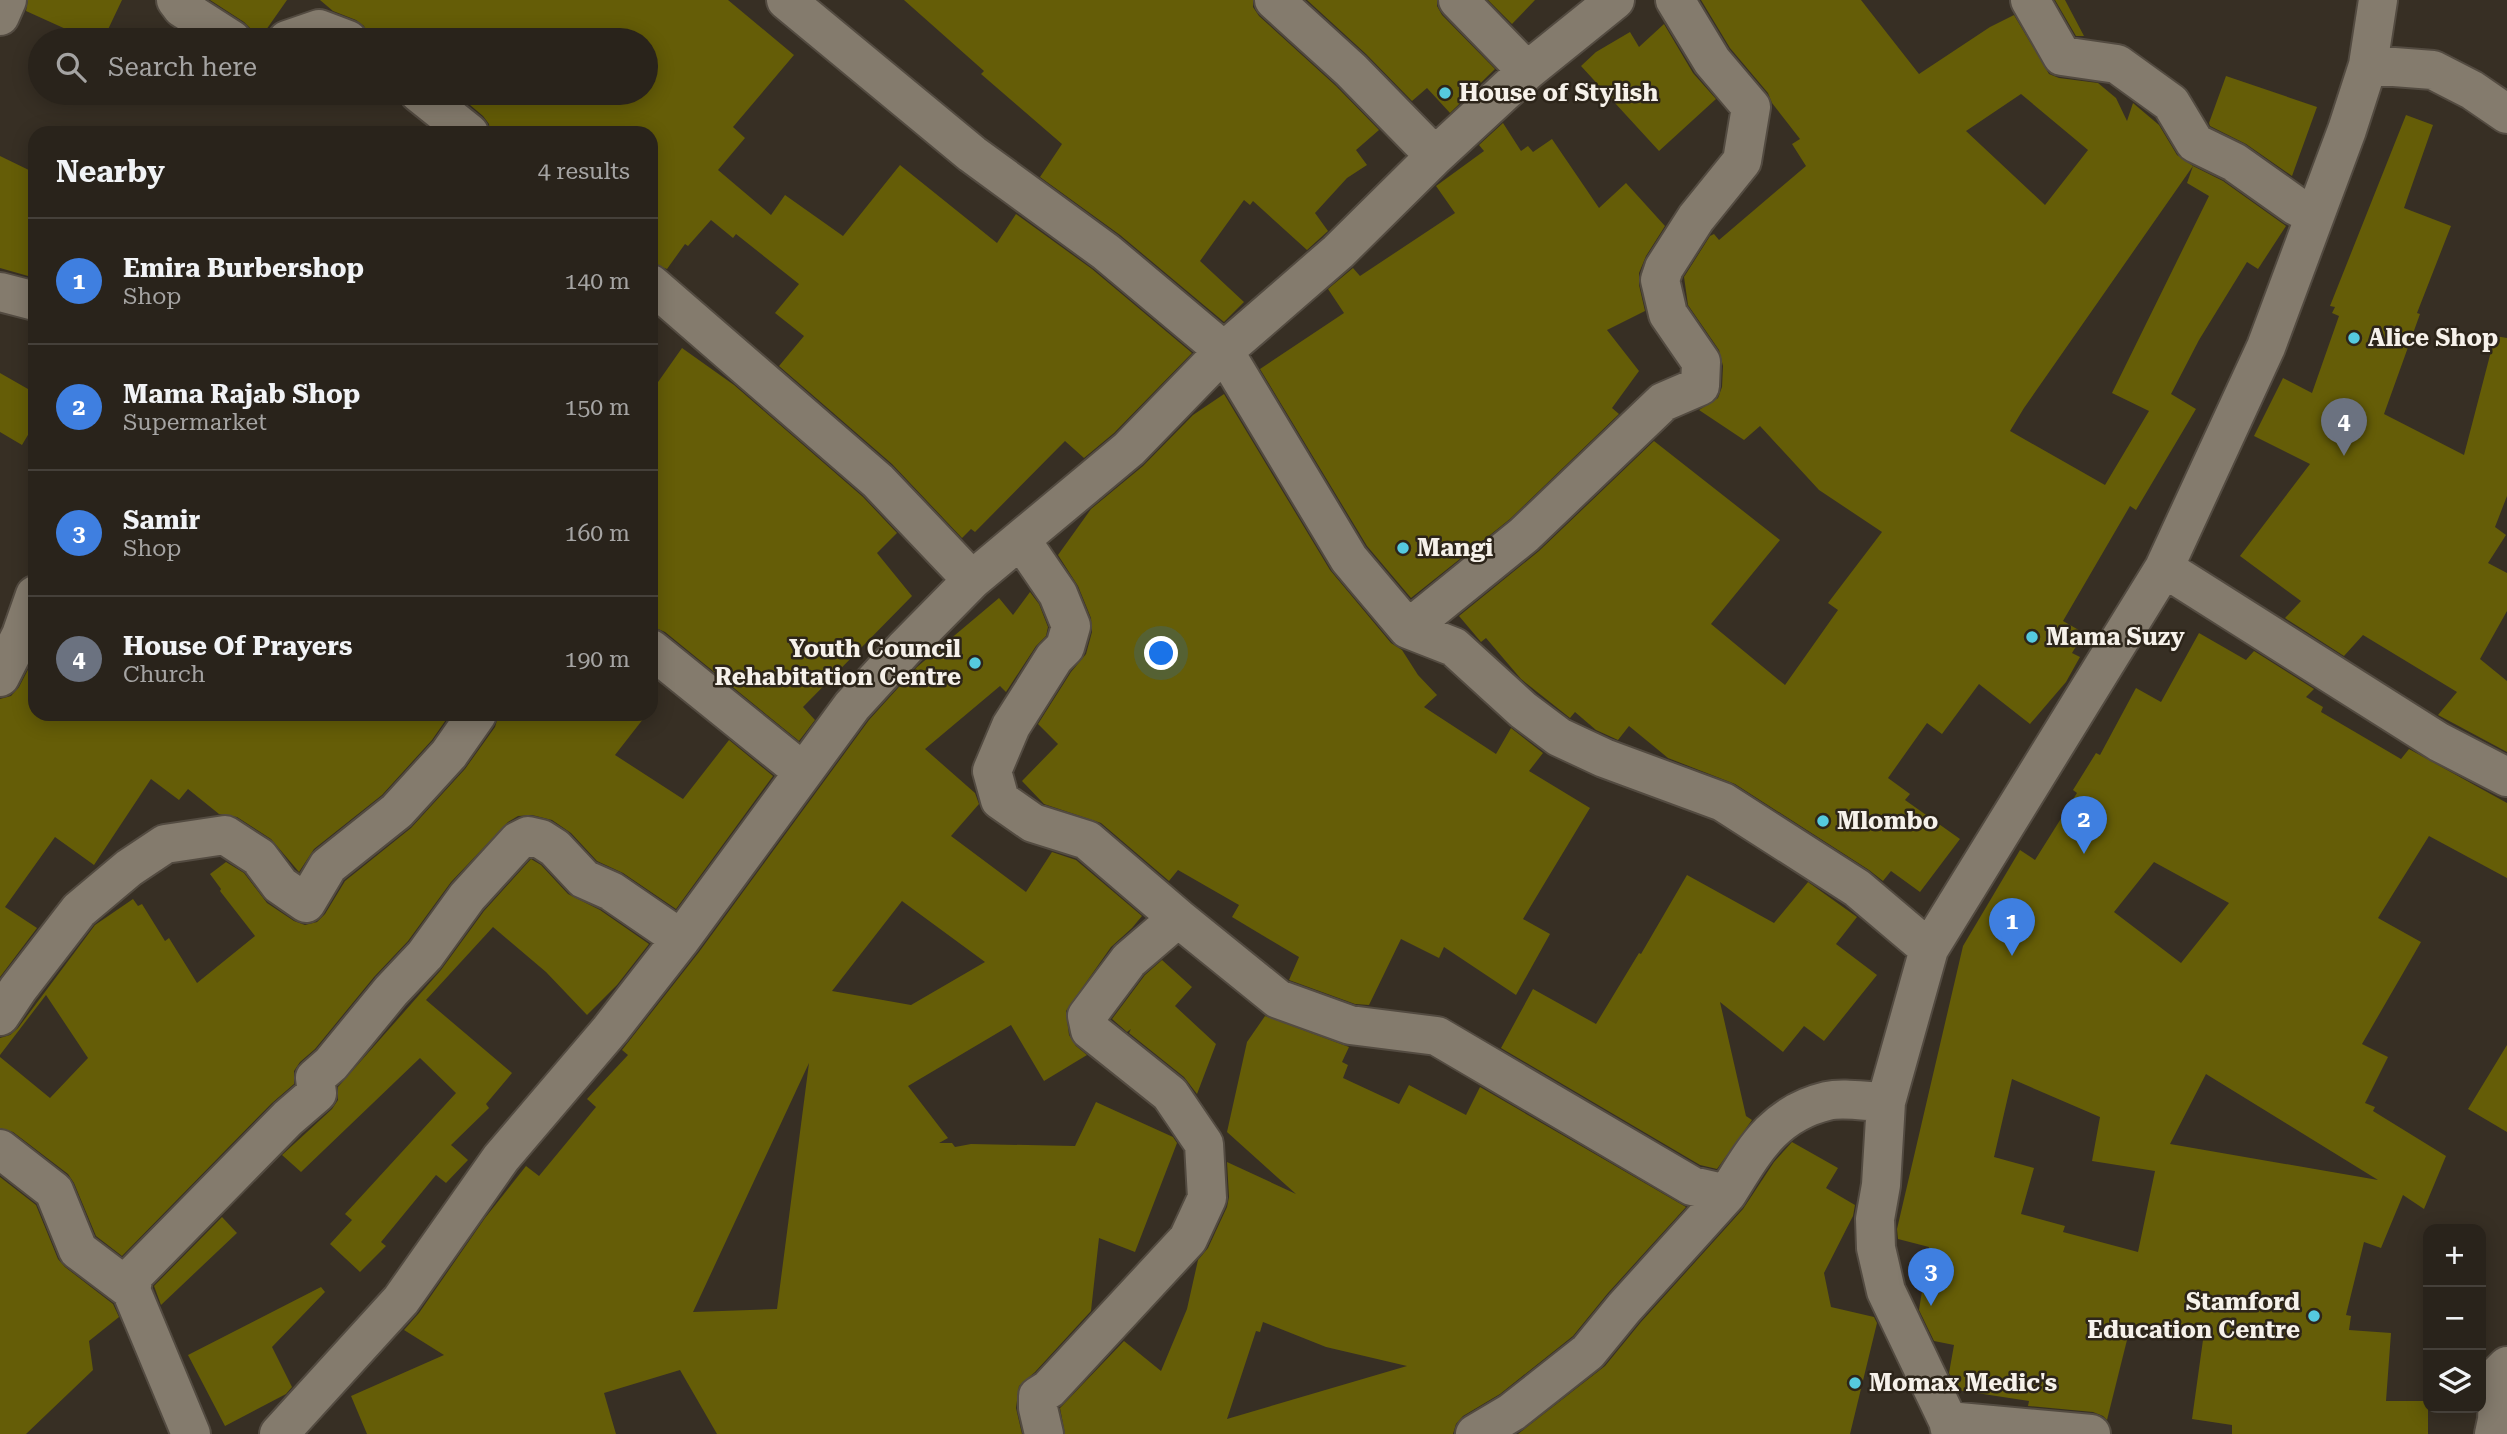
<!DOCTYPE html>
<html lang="en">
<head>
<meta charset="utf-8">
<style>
  body { margin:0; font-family:"Roboto Serif",serif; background:#312b24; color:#f1f3f6 }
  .controls { position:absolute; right:21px; bottom:21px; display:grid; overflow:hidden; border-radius:14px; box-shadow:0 4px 18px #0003 }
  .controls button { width:63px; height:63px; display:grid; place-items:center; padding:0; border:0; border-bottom:2px solid #45403a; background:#29231b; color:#f1f3f6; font:35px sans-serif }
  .you { position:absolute; left:1162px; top:654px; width:24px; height:24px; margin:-18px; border:5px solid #fff; border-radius:50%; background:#1a73e8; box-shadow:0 0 0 10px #1a73e833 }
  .badge { display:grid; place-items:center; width:46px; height:46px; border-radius:50%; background:#db2777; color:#fff; font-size:23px; font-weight:700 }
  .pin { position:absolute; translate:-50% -58px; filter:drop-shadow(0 2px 4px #0008) }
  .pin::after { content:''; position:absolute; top:37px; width:24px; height:21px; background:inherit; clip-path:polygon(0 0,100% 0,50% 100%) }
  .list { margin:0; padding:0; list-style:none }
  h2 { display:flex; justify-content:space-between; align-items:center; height:91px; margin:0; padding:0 28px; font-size:30px }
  h2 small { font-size:23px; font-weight:400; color:#a5a4a3 }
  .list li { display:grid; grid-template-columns:46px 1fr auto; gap:21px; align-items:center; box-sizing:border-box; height:126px; padding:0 28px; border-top:2px solid #45403a }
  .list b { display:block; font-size:26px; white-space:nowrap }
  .list p { margin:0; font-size:23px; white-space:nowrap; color:#a5a4a3 }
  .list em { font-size:23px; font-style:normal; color:#a5a4a3 }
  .icon { flex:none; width:38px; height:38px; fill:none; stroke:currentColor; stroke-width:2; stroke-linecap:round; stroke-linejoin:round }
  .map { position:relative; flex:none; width:2507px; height:1434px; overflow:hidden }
  .search { position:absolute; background:#29231b; box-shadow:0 4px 18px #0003; left:28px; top:28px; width:630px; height:77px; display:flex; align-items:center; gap:18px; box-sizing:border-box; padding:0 24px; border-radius:38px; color:#a5a4a3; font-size:26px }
  .panel { position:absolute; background:#29231b; box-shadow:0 4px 18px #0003; left:28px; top:126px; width:630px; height:595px; border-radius:21px }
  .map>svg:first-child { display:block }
  .building { fill:#655d07; fill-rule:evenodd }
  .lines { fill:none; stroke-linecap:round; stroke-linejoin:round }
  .street-casing { stroke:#534b41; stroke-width:42 }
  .street { stroke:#847b6d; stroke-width:38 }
  .poi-dot { fill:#55cadf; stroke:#2d251a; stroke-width:2.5 }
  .labels { text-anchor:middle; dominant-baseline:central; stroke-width:5; stroke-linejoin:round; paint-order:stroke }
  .poi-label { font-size:24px; font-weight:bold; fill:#f6f1ea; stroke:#2d251a; text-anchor:start }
</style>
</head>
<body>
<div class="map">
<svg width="2507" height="1434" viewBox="0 0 2507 1434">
  <rect width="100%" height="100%" fill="#372f24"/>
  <path class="building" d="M28 0H122L103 40H90L26 11Z
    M210 0H287L259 40H254L251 29 244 22Z
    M320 0H728L794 55 733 127 745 138 718 170 771 215 785 195 843 236 900 165 997 243 1016 214 1092 269 1192 353 1114 433 1084 458 1065 441 975 532 971 529 962 538 892 464 779 366 804 336 775 313 799 284 736 234 733 238 711 220 688 246 685 244 667 269 651 263V133H490L489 124 483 116 456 93H646V40H369L364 26 356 20 333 11Z
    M904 0H1253V7L1259 16 1336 86 1379 130 1356 150 1367 165 1347 178 1315 213 1328 231 1307 250 1253 201 1250 205 1244 200 1200 261 1244 302 1224 322 1120 235 1040 177 1062 144 981 74 984 71Z
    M1307 0H1437V6L1442 15 1495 69 1450 113 1427 88 1412 101 1366 54Z
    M1488 0H1535L1512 24Z
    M1701 0H1861L1919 74 1990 27 2014 15 2049 74 2059 78 2098 83 2116 98 2127 121 2133 103 2159 125 2177 155 2193 166 2024 408 2010 431 2105 485 2149 411 2112 393 2209 196 2187 183 2193 166 2223 181 2286 226 2258 269 2247 262 2199 340 2171 394 2196 409 2136 510 2130 506 2063 621 2084 633 2072 653 2080 657 2066 682 2030 724 1979 684 1942 734 1927 723 1888 778 1910 794 1905 800 1960 839 1920 892 1891 871 1883 881 1869 870 1735 784 1668 758 1629 726 1618 740 1596 730 1575 712 1570 718 1521 679 1486 638 1481 642 1459 616 1539 551 1654 441 1780 540 1711 624 1785 685 1838 610 1828 603 1882 532 1819 490 1760 426 1744 440 1699 410 1718 398 1722 387 1723 366 1719 350 1688 305 1684 277 1710 236 1714 234 1719 240 1806 166 1792 144 1800 139 1772 103 1768 93 1730 48ZM2021 94 2088 150 2045 205 1966 131Z
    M2055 0H2065L2084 36H2076Z
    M1664 24 1693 73 1716 99 1659 151 1581 66 1596 52 1630 32 1639 47Z
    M2226 76 2317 107 2292 176 2246 144 2210 126 2209 123Z
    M2406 115 2433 125 2404 208 2451 226 2417 313 2420 314 2384 414 2464 455 2495 336 2507 338V496L2495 527 2506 535 2488 563 2507 573V611L2480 659 2507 681V752L2438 715 2457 692 2363 635 2344 656 2285 618 2301 601 2240 556 2310 464 2254 436 2283 378 2312 393 2339 316 2332 313 2335 307 2330 306Z
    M1503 123 1521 151 1528 146 1533 152 1552 139 1599 208 1626 183 1665 226 1646 256 1639 273V285L1645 311 1607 330 1639 371 1612 408 1619 414 1510 519 1411 598 1367 546 1260 369 1344 313 1328 289 1353 268 1360 276 1455 213 1436 186 1484 151 1479 145Z
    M0 156 35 173V278L0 268Z
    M682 348 734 385 863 497 897 533 877 553 912 596 803 707 815 720 799 741 665 632 651 626V392Z
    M0 373 35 393V423L22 445 0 432Z
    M1224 394 1330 570 1391 643 1402 650 1418 675 1437 695 1424 707 1496 754 1511 728 1543 753 1529 771 1590 808 1523 919 1550 934 1516 995 1444 947 1439 958 1401 939 1369 1005 1355 1004 1289 980 1299 957 1232 917 1239 905 1178 870 1169 881 1101 823 1044 804 1022 781 1058 744 1038 724 1071 672 1086 654 1092 632 1091 618 1078 586 1058 555 1091 509 1143 466 1193 415Z
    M1030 592 1039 604 1048 627 1046 636 1036 646 1006 692 1000 686 925 749 975 793 979 804 951 836 1026 892 1052 852 1076 860 1142 916 1132 928 1111 947 1066 1011 1069 1035 1076 1046 1087 1055 1044 1081 1011 1025 908 1086 948 1138 939 1143H952L955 1147 971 1144 1075 1146 1096 1102 1173 1137 1177 1143 1135 1252 1099 1238 1091 1311 1035 1372 1019 1386 1016 1408 1022 1434H717L680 1370 604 1393 616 1434H367L351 1396 444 1355 404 1330 419 1313 485 1218 526 1166 539 1176 596 1107 587 1099 628 1055 622 1050 699 952 869 720 917 667 999 598 1013 615ZM902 901 985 962 911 1005 832 991ZM809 1063 777 1309 693 1312Z
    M2199 633 2246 660 2254 651 2314 689 2306 697 2323 707 2321 712 2401 759 2409 749 2507 803V878L2429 836 2378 918 2421 942 2362 1044 2388 1057 2365 1103 2375 1107 2373 1111 2446 1156 2424 1209 2403 1195 2381 1248 2364 1242 2346 1315 2351 1316 2349 1330 2391 1333 2386 1401H2428V1434H2232V1425L2192 1419 2203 1340 2130 1328 2107 1420 2103 1416 2093 1412 2028 1406 2029 1401 1957 1390 1949 1373 1954 1345 1934 1341 1919 1310 1929 1247 1898 1239 1897 1229 1963 946 2020 850 2035 860 2077 793 2073 790 2096 753 2100 755 2136 688 2161 702ZM2154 862 2229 903 2181 963 2114 912ZM2206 1074 2378 1180 2170 1144ZM2012 1079 2100 1117 2092 1161 2155 1171 2138 1252 2063 1232 2065 1226 2021 1214 2034 1168 1994 1157Z
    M35 656V714H450L432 740 382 795 314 849 299 872 271 839 237 817 219 814 188 789 179 800 151 779 94 865 55 837 5 907 37 928 0 977V699L11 696 19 687Z
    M499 714H647L615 755 683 799 729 740 773 776 676 909 623 873 597 861 571 833 552 820 532 815 518 816 508 822 451 882 408 941 374 977 315 1049 300 1062 294 1071V1084L272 1103 122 1256 96 1236 74 1183 68 1174 13 1132 0 1128V1057L50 1098 88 1058 46 995 0 1055V1038L10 1035 18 1028 95 925 133 899 138 906 142 904 165 941 169 938 197 983 255 936 220 891 221 889 210 874 226 862 244 873 267 903 294 921 305 925 317 922 325 914 345 881 411 828 465 769 495 727Z
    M531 859 541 865 568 894 600 910 649 944 617 985 587 1015 546 972 493 927 426 1000 512 1073 486 1104 489 1108 451 1145 468 1160 446 1183 436 1175 381 1242 386 1246 360 1272 330 1244 352 1220 345 1214 456 1093 420 1058 301 1172 282 1155 332 1109 338 1100V1087L441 970 484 911Z
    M1687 875 1774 923 1808 882 1857 917 1836 944 1877 975 1824 1041 1804 1026 1783 1052 1720 1002 1746 1116 1752 1120 1717 1169 1700 1165 1501 1048 1533 989 1596 1024 1639 953 1641 954Z
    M1162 960 1192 987 1175 1006 1216 1044 1197 1094 1184 1077 1129 1033 1131 1029 1127 1032 1112 1019 1145 975Z
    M1265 1016 1349 1047 1342 1062 1348 1065 1343 1078 1399 1104 1409 1085 1466 1115 1480 1087 1686 1207 1608 1293 1573 1336 1500 1394 1463 1416 1456 1424 1453 1434H1065L1060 1408 1124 1341 1161 1371 1187 1309 1198 1260 1208 1248 1227 1207 1229 1197 1227 1162 1296 1194 1227 1132 1247 1042ZM1263 1322 1326 1347 1407 1366 1227 1419 1256 1331 1260 1332Z
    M2507 1045V1132L2468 1109Z
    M1792 1142 1838 1168 1826 1188 1855 1205 1853 1216 1824 1273 1831 1307 1874 1317 1877 1323 1850 1434H1518L1605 1366 1641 1322 1743 1209 1774 1162Z
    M0 1177 36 1205 58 1259 65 1267 113 1304 119 1317 89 1341 93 1370 26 1434H0Z
    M222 1217 237 1233 161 1305 154 1286Z
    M321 1287 325 1292 272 1347 292 1387 286 1394 225 1426 188 1355Z"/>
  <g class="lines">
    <g class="street-casing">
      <path id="street" d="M176 0 182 8 232 40
        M786 0 972 154 1106 252 1224 351 1349 559 1408 629 1454 647 1523 710 1559 737 1604 758 1723 802 1857 888 1929 949
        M1274 0 1351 70 1435 156
        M1458 0 1527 71
        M2030 0 2062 56 2117 64 2171 103 2195 143 2234 162 2296 206 2315 216
        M0 16 7 0
        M287 40 319 29 348 40
        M2368 65 2433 70 2472 90 2507 114
        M419 93 469 133
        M651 284 878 481 972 580
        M0 292 35 301
        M1021 540 1058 594 1071 626 1065 647 1054 658 1011 726 992 771 1000 800 1033 823 1087 840 1178 918 1278 999 1350 1025 1437 1036 1692 1186 1727 1194C1754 1151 1773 1114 1827 1101 1844 1097 1868 1102 1886 1102
        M2164 568 2439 742 2507 777
        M1408 629 1524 535 1663 402 1700 386 1701 362 1668 314 1660 280 1664 268 1696 218 1742 161 1751 107 1712 61 1675 0
        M651 649 802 771
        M0 677 21 635 35 595
        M0 1016 18 989 79 910 129 868 165 844 225 835 259 857 280 885 306 903 328 866 397 811 449 754 477 714
        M0 1149 54 1191 78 1250 131 1290 191 1434
        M131 1290 134 1275 288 1118 317 1093 315 1078 331 1064 391 991 425 955 467 897 518 841 528 836 541 839 555 848 584 879 611 891 681 939
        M1948 1421 2091 1434
        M279 1434 401 1300 501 1158 610 1030 681 939 852 706 905 648 972 580 1129 449 1224 351 1338 252 1435 156 1527 71 1615 0
        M1044 1434 1038 1408V1396L1049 1389 1188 1239 1207 1198 1204 1144 1170 1094 1090 1030 1087 1016 1129 960 1178 918
        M1475 1434 1512 1412 1588 1352 1624 1308 1727 1194
        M1951 1434 1948 1421 1886 1291 1876 1248 1875 1219 1881 1185 1886 1102 1929 949 2164 568 2266 347 2347 130 2368 65 2378 0
        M2494 1434 2497 1420 2499 1374 2507 1366"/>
    </g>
    <use href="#street" class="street"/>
  </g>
  <g class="poi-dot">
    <circle cx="1445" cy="93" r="7"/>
    <circle cx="2354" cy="338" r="7"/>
    <circle cx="1403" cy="548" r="7"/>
    <circle cx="2032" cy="637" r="7"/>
    <circle cx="975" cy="663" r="7"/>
    <circle cx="1823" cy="821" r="7"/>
    <circle cx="2314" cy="1316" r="7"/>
    <circle cx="1855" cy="1383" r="7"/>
  </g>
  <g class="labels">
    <g class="poi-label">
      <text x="1459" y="93">House of Stylish</text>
      <text x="2368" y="338">Alice Shop</text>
      <text x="1417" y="548">Mangi</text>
      <text x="2046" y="637">Mama Suzy</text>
      <text x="961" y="649" text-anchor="end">Youth Council<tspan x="961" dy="28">Rehabitation Centre</tspan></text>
      <text x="1837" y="821">Mlombo</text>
      <text x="2300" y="1302" text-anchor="end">Stamford<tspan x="2300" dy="28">Education Centre</tspan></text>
      <text x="1869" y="1383">Momax Medic's</text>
    </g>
  </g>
</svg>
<div class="controls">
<button>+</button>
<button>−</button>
<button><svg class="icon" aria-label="layers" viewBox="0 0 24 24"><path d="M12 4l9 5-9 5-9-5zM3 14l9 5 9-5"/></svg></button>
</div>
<div class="you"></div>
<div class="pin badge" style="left:2012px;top:956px;background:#3f7fe0">1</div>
<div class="pin badge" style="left:2084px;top:854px;background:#3f7fe0">2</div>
<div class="pin badge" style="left:1931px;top:1306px;background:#3f7fe0">3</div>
<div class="pin badge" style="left:2344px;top:456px;background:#6b7280">4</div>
<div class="search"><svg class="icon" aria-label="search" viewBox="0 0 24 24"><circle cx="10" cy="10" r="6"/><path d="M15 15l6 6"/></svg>Search here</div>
<section class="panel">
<h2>Nearby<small>4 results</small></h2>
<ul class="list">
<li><span class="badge" style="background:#3f7fe0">1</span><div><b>Emira Burbershop</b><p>Shop</p></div><em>140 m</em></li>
<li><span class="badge" style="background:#3f7fe0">2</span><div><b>Mama Rajab Shop</b><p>Supermarket</p></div><em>150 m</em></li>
<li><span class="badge" style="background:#3f7fe0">3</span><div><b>Samir</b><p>Shop</p></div><em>160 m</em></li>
<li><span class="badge" style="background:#6b7280">4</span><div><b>House Of Prayers</b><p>Church</p></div><em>190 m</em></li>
</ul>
</section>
</div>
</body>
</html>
